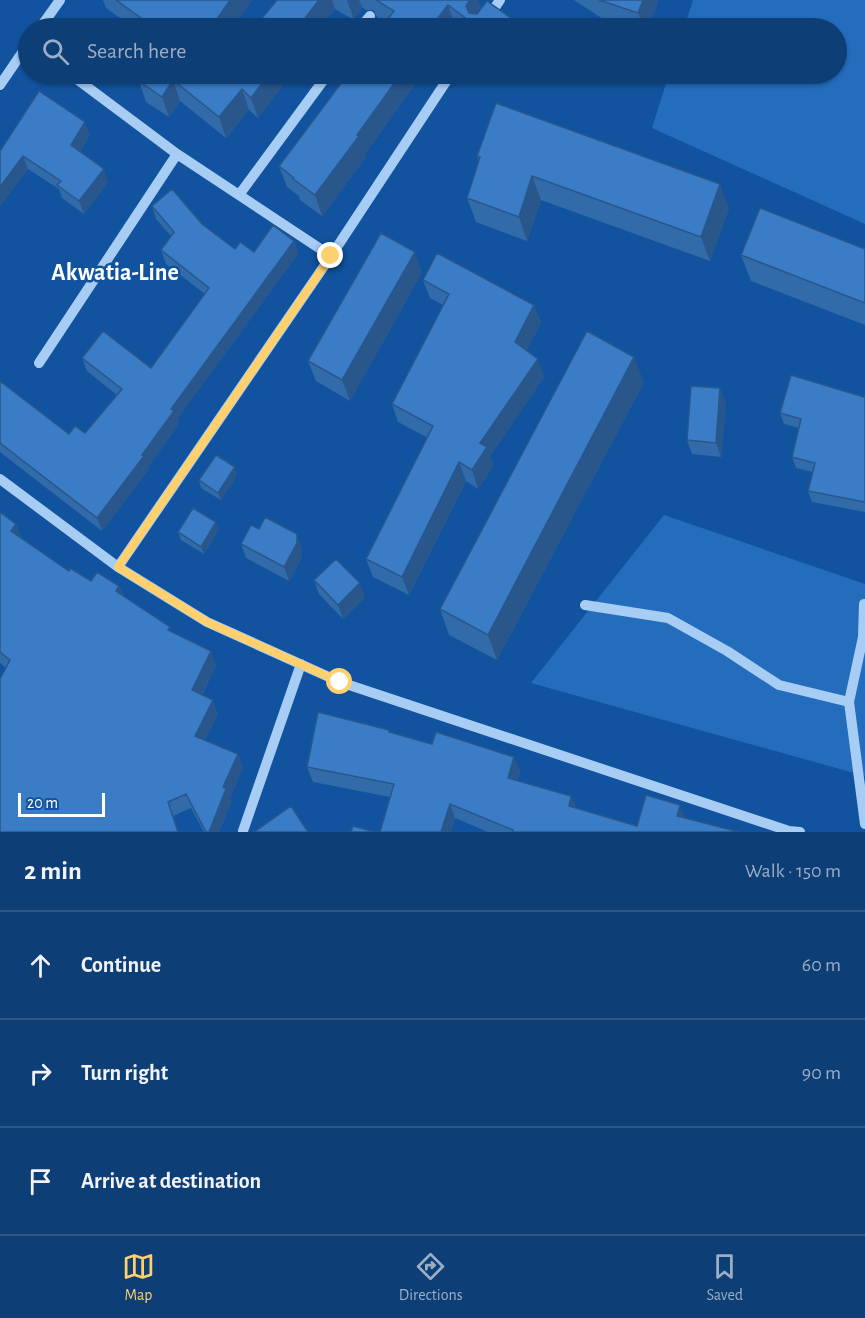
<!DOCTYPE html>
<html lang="en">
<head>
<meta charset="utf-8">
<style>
  body { margin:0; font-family:"Alegreya Sans",sans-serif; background:#16457b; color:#f1f3f6 }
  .scale { position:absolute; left:18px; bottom:15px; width:87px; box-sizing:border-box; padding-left:6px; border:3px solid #fff; border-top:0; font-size:16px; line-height:21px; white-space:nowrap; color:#fff; -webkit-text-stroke:4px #11539e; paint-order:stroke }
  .stop { position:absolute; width:18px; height:18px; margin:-14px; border:4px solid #ffd06c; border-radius:50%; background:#fff }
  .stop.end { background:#ffd06c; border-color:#fff; box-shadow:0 2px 6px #0008 }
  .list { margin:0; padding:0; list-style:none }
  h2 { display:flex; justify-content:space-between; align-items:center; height:78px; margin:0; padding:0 24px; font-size:26px }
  h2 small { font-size:20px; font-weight:400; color:#9aaec5 }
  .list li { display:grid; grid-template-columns:39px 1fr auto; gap:18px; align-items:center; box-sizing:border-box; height:108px; padding:0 24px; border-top:2px solid #2d5788 }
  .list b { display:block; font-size:22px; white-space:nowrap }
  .list em { font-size:20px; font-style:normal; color:#9aaec5 }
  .icon { flex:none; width:33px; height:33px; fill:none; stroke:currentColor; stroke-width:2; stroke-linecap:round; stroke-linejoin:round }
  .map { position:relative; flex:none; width:865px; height:832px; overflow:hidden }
  .search { position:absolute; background:#0d3e76; box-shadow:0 2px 4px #0004; left:18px; right:18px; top:18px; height:66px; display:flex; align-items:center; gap:15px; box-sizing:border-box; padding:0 21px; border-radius:33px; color:#9aaec5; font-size:22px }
  .sheet { height:402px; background:#0d3e76 }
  nav { display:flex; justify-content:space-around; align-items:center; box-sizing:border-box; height:84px; border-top:2px solid #2d5788; background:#0d3e76; font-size:16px; color:#9aaec5 }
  nav a { display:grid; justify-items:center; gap:3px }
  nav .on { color:#ffd06c }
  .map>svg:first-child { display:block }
  .green { fill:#246dbd }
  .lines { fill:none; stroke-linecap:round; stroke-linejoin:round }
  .minor { stroke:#a8cdf5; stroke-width:10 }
  .wall { fill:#326baa }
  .shaded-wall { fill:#29578b }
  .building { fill:#3a7cc6; stroke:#29578b; stroke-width:1.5 }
  .route { stroke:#ffd06c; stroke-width:8 }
  .labels { text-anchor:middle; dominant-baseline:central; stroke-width:5; stroke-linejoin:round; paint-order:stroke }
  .district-label { font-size:24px; font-weight:bold; fill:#fff; stroke:#11539e }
</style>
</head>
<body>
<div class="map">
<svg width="865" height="832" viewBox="0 0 865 832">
  <rect width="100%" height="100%" fill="#11539e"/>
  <path class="green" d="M693 0H865V224L652 128 669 74H836V28H684Z
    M664 515 865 584V776L531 683Z"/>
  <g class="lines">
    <path class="minor" d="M40 28 60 0
      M360 28 370 16
      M481 28 500 0
      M0 85 28 44
      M177 154 331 256
      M239 195 328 74
      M39 363 177 154 70 74
      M0 479 118 567 207 622 340 682 789 831 800 832
      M118 567 331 256 451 74
      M864 604 863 637 849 702 865 824
      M585 605 668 618 727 651 779 685 849 702
      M243 831 301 664"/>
  </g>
  <path class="wall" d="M103 0H252L233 28H134L106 8Z
    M277 0H478L481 9 479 28H459L455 25 386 22 377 17 374 10H366L362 7 354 20 335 9 320 28H254Z
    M574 0H657L658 3 647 28H631L603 19Z
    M144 74H291L258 118 249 110 226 138 180 101 169 117 146 102 139 81Z
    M348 74H419L420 77 365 154 366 157 322 216 300 200 299 196 287 187 279 166Z
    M85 122 89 135 80 152 108 182 84 214 62 198 59 189 28 169 0 206V151Z
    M477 156 729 208 710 261 541 200 527 241 476 222 467 198 479 162Z
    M152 206 202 224 235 249 254 252 294 241 298 254 177 419 179 424 148 467 149 469 102 531 0 452V381L69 434 85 433 117 395 87 371 82 358 151 368 205 294 166 264 161 250 171 236 156 219Z
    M865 249V325L751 281 741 255Z
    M422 272 350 401 316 381 308 361Z
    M423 280 534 305 541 323 526 351 544 377 490 456 494 465 478 489 466 481 409 595 373 577 366 559 428 438 398 422 392 404 443 305 430 298Z
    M644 382 497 660 449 635 440 609Z
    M865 394V512L812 502 808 491 813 472 796 468 792 457 799 428 784 424 780 413 864 397Z
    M726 402 721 457 692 454 687 440Z
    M237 475 221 500 201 488 199 480Z
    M0 512 16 524 21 538 69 571 91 581 119 586 123 595 216 665 202 695 218 714 205 740 238 754 243 768 230 798 231 802 219 832H204L191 808 173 816 0 663Z
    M219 529 204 554 181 540 178 532Z
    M241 544 302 548V557L289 581 246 558Z
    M314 580 365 597 343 619 319 594Z
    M390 733 432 744 514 757 520 772 517 780 571 796 576 808 637 826 685 818 739 832H488L455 818 451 832H380L390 797 313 782 307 767Z"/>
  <path class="shaded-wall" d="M230 0H252L233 28H211Z
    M319 0H332L335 9 320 28H302V22Z
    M347 0H359L362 7 354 20Z
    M468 0H478L482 13 475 25 466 6Z
    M643 0H657L658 3 647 28H644L638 13Z
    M448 5 455 25 453 28H430Z
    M511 18 514 28H503Z
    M269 74H291L258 118 251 98Z
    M401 74H419L420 77 365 154 366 157 322 216 315 195Z
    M173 80 180 101 169 117 162 97Z
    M242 89 249 110 226 138 219 117Z
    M85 122 89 135 76 158 71 145Z
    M23 156 28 169 0 206V187Z
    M104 169 108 182 84 214 79 201Z
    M532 176 541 200 527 241 519 217Z
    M720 184 729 208 710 261 701 237Z
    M294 241 298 254 177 419 179 424 148 467 149 469 102 531 97 518 142 455 171 409Z
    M415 252 422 272 350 401 342 380Z
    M534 305 541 323 521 361 515 342Z
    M634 357 644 382 497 660 488 635Z
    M538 359 544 377 490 456 494 465 478 489 472 470 480 443Z
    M720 388 726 402 721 457 716 443Z
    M459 462 466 481 409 595 402 577Z
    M235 467 237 475 221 500 218 493Z
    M216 522 219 529 204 554 201 547Z
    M16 524 21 537 16 545 11 531Z
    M297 534 302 548V557L289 581 284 567Z
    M360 583 365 597 343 619 338 605Z
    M119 586 124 600 116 591Z
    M211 651 216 665 197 704 192 690Z
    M213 700 218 714 200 749 195 736Z
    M238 754 243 768 230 798 231 802 219 832H209L223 787Z
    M514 757 520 772 513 792 508 778Z
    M571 796 577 810 569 806Z
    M450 804 455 818 451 832H441Z
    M680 805 686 820 677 816Z"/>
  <path class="building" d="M116 0H230L211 28H155Z
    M277 0H319L302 22 305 24 302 28H254Z
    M376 0H470L466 6 469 13 477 14 487 1 511 18 503 28H479L448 5 430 28H381L394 11Z
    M599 0H643L638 13Z
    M144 74H269L251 98 242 89 219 117 173 80 162 97 139 81Z
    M348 74H401L357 135 359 136 315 195 293 179 294 178 279 166Z
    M39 91 85 122 71 145 104 169 79 201 57 185 61 181 23 156 0 187V151Z
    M496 103 720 184 701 237 532 176 519 217 467 198 480 157 477 156Z
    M172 189 202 224 235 249 240 242 254 252 273 225 294 241 171 409 174 411 142 455 144 456 97 518 0 443V381L69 434 75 426 85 433 122 389 82 358 103 331 151 368 209 288 161 250 174 232 152 206Z
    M760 208 865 249V303L741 255Z
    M381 233 415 252 342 380 308 361Z
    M437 253 534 305 515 342 538 359 480 443 487 447 472 470 459 462 402 577 366 559 433 426 392 404 449 294 423 280Z
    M587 331 634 357 488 635 440 609Z
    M791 375 864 397 865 394V502L808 491 815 463 792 457 801 419 780 413Z
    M691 386 720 388 716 443 687 440Z
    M216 455 235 467 218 493 199 480Z
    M193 508 216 522 201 547 178 532Z
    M0 512 16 524 11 531 69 571 70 568 91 581 97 572 119 586 116 591 170 627 168 630 211 651 192 690 213 700 195 736 238 754 223 787 226 789 209 832H206L186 794 168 802 178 832H0V679L10 660 0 652Z
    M265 517 297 534V543L284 567 241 544 251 525 259 529Z
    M336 559 360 583 338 605 314 580Z
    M318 712 389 730V732L432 744 436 732 514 757 508 778 571 796 569 806 637 826 646 795 680 805 677 816 739 832H513V830L450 804 441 832H380L394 784 307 767Z
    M291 806 308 832H254Z
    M353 826 375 832H351Z"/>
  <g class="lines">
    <path class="route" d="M331 256 118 567 207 622 340 682"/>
  </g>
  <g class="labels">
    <g class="district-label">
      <text x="115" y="273">Akwatia-Line</text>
    </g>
  </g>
</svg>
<div class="scale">20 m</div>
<div class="stop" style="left:340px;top:682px"></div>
<div class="stop end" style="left:331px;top:256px"></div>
<div class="search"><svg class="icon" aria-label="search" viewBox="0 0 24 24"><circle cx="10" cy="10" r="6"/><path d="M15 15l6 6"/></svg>Search here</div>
</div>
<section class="sheet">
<h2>2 min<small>Walk · 150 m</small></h2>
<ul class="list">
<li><svg class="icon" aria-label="ahead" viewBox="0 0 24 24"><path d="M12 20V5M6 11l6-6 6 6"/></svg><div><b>Continue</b></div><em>60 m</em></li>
<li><svg class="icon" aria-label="right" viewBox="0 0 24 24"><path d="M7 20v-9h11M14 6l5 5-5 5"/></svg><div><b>Turn right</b></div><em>90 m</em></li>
<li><svg class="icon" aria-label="arrive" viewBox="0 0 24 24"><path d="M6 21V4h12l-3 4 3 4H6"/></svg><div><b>Arrive at destination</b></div></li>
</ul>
</section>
<nav>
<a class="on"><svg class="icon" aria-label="map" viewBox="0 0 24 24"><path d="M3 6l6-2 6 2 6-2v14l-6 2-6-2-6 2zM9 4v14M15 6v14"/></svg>Map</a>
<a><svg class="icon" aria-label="directions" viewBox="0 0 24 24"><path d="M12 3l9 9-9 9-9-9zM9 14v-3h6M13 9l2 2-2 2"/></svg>Directions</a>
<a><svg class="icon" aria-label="saved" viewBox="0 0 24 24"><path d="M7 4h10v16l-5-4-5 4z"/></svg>Saved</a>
</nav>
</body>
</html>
